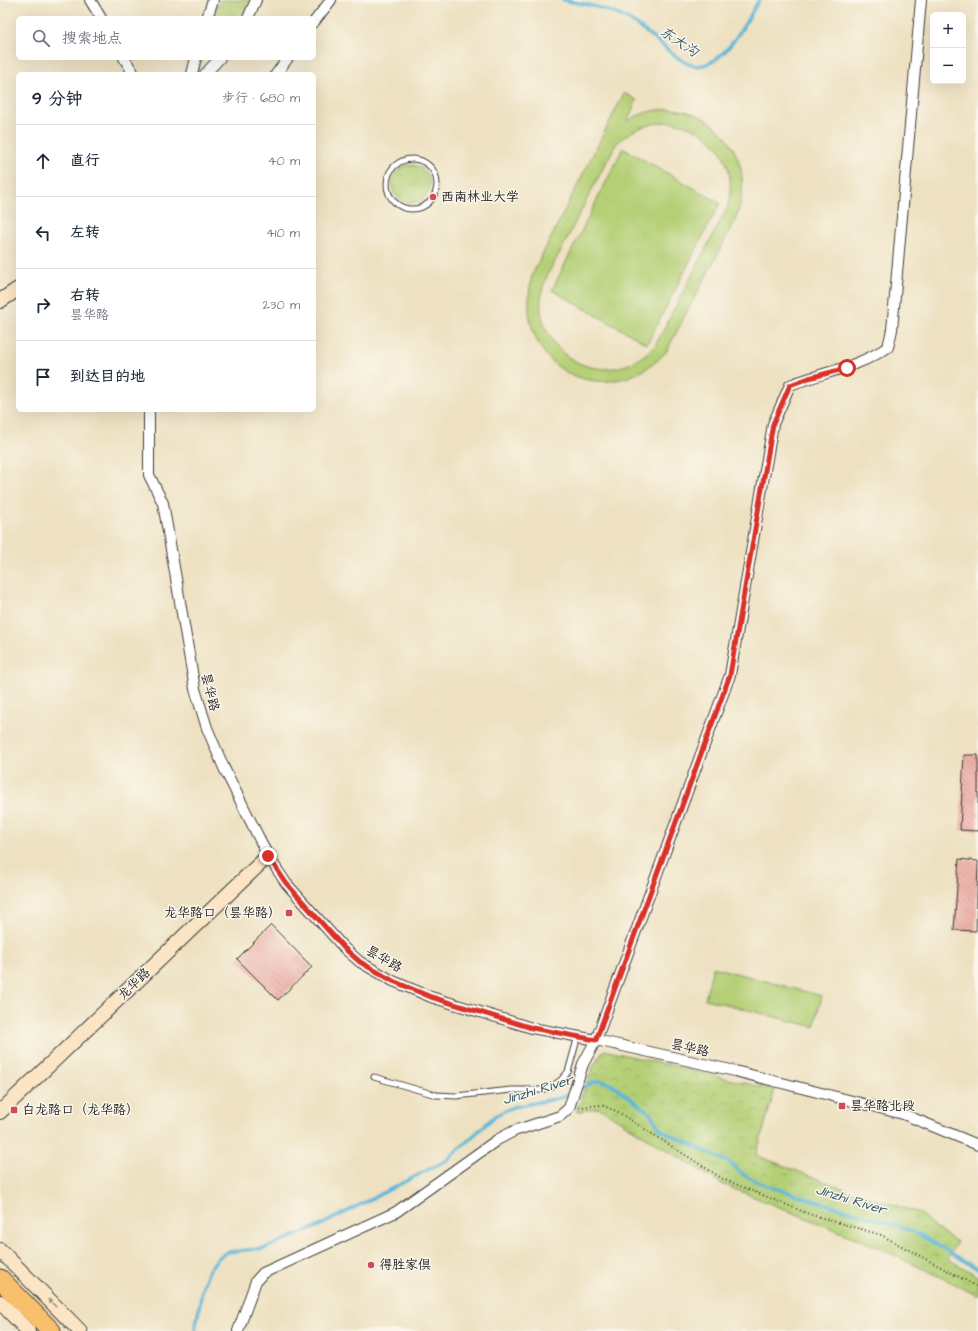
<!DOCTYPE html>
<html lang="zh">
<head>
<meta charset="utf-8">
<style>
  body { margin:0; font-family:"Architects Daughter","LXGW WenKai TC",sans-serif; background:#f6f6f7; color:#1f2937 }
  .controls { position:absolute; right:12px; top:12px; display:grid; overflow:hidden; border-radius:6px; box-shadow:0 4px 16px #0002 }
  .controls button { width:36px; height:36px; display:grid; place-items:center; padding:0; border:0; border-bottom:1px solid #e0e1e3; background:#fff; color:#1f2937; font:20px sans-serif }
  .stop { position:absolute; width:12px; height:12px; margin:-9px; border:3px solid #d93025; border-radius:50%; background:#fff }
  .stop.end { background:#d93025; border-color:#fff; box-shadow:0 1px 4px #0008 }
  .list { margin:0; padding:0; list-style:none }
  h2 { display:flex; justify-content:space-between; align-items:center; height:52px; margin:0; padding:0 16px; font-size:17px }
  h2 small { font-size:13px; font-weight:400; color:#747a83 }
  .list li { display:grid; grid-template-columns:26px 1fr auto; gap:12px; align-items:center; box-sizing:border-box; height:72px; padding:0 16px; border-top:1px solid #e0e1e3 }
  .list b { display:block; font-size:15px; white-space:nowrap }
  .list p { margin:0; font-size:13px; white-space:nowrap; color:#747a83 }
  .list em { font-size:13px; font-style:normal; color:#747a83 }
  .icon { flex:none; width:22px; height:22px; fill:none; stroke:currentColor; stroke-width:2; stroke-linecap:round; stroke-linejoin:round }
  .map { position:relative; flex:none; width:978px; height:1331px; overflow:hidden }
  .search { position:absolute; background:#fff; box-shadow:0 4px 16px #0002; left:16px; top:16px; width:300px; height:44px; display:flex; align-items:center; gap:10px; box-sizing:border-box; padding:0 14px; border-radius:6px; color:#747a83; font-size:15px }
  .panel { position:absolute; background:#fff; box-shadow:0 4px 16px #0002; left:16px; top:72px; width:300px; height:340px; border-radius:6px }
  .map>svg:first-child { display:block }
  .grass { fill:url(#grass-tufts); stroke:#687648 }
  .park { fill:url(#park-crowns); stroke:#687648 }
  .garden { fill:#b4cf75; stroke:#687648; fill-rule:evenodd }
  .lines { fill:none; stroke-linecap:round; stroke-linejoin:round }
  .stream { stroke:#5bb6d8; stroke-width:3.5 }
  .building { fill:url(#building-back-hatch) }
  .lane-casing { stroke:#3c3a35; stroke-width:7 }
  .street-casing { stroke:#3c3a35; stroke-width:12 }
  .secondary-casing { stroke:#3c3a35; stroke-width:16 }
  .highway-casing { stroke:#3c3a35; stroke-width:21 }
  .path { stroke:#3c3a35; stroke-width:2; stroke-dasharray:1 3; stroke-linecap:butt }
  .lane { stroke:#fff; stroke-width:5 }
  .street { stroke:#fff; stroke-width:10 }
  .secondary { stroke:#fce5c4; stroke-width:14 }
  .highway { stroke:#f8bf6c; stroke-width:19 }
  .oneway { fill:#978b78 }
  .route { stroke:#d93025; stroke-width:5 }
  .poi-dot { fill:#d1495b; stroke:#fbf7ec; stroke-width:1.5 }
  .labels { text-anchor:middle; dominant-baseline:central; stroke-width:3; stroke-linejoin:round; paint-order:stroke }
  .poi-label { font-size:13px; fill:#1c1c1c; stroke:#fbf7ec; text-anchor:start }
  .street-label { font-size:13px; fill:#1c1c1c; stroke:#fbf7ec }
  .water-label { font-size:14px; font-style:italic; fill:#355a67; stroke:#fbf7ec }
</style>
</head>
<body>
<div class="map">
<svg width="978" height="1331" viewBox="0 0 978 1331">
  <defs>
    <pattern id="grass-tufts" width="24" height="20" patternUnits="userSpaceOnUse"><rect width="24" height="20" fill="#b4cf75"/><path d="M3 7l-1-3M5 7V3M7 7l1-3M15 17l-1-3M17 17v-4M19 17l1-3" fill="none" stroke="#9ab165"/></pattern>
    <pattern id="park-crowns" width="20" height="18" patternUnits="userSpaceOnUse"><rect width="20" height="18" fill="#b4cf75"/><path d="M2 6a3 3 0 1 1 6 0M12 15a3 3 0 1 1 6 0" fill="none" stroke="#9ab165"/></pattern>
    <pattern id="building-back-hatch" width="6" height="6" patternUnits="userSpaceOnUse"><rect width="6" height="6" fill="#ecb0a8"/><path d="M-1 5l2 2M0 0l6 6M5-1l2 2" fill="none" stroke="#ca9790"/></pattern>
  </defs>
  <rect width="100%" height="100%" fill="#fbf7ec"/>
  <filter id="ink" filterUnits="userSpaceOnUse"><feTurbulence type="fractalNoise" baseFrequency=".025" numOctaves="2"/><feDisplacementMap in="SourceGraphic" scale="8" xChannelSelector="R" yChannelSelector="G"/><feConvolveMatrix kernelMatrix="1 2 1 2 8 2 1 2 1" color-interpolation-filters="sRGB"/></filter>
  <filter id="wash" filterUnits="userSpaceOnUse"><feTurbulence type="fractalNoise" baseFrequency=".012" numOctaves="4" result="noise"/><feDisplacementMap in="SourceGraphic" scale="16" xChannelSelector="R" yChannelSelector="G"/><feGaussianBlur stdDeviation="0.9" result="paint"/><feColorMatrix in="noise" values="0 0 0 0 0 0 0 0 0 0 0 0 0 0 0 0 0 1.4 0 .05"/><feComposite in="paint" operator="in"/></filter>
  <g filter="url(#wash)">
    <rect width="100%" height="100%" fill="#eee1c1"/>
    <path class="grass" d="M220 0H250L242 18H213V15Z
      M392 184a19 19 0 1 1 38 0a19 19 0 1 1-38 0Z"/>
    <path class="park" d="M604 1050 775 1090 756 1155 852 1192 920 1213 934 1227 957 1242 948 1259 978 1276V1295L875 1246 722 1184 599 1108 576 1112 594 1065Z"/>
    <path class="garden" d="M624 93 637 100 627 121C697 81 767 150 734 223L666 352C624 399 547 389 531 324 527 308 529 291 532 275ZM666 122C713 124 740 163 727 208L656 344C639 363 616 373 591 367 557 360 535 324 542 291 545 276 556 260 563 247 580 212 598 178 616 144 630 130 646 124 666 122Z
      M623 148 720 203 647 344 552 290Z
      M713 967 822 996 814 1027 705 999Z"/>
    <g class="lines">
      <path class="stream" d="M563 0C585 4 608 8 627 19 647 30 664 49 683 61 717 83 745 23 759 0
        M577 1090 594 1082 601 1081 611 1084 650 1113 661 1130 730 1163 745 1176 768 1186 901 1227 922 1236 978 1269
        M195 1331 203 1285 210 1268 218 1258 227 1252 265 1248 319 1226 447 1160 496 1115 513 1107 560 1098 571 1093"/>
    </g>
    <g id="blocks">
      <path class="building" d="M964 755H978V831L960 830Z
        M959 859 978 861 976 931 954 930Z
        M271 925 312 967 278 1000 237 959Z"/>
    </g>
  </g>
  <g filter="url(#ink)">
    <use href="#blocks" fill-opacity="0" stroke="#3c3a35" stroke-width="1"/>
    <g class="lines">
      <g class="lane-casing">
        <path id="lane" d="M387 184a25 25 0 1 1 50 0a25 25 0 1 1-50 0Z
          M374 1077 436 1095 456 1096 511 1090H541L551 1087 561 1080 568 1072 578 1036"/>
      </g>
      <g class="street-casing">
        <path id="street" d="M90 0 101 18
          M207 18 213 0
          M248 18 256 0
          M314 22 331 0
          M124 58 134 74
          M192 74 196 58
          M205 74 220 58
          M276 74 288 58
          M149 410V475L163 503 195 689 207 728 224 768 268 856 286 883 344 948 360 962 393 981 431 997 532 1028 596 1040 735 1071 903 1114 978 1145
          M238 1331 256 1281 263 1273 396 1212 497 1140 514 1131 560 1116 569 1108 583 1064 596 1040 730 675 773 424 790 385C824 372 857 368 888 347L892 330 921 0"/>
      </g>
      <g class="secondary-casing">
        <path id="secondary" d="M0 301 18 289
          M0 1112 268 856
          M0 1250 80 1331
          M0 1302 28 1331"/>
      </g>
      <g class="highway-casing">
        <path id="highway" d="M0 1279 51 1331"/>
      </g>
      <path class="path" d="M579 1107 601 1105 618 1112 723 1179 809 1214 881 1235 978 1287"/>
      <use href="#lane" class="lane"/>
      <use href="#street" class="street"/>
      <use href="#secondary" class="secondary"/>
      <use href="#highway" class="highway"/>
    </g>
    <defs><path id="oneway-solid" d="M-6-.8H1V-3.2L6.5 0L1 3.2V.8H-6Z"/></defs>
    <use class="oneway" href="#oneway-solid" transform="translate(52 1303) rotate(-135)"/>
  </g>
  <g class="lines" filter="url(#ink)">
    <path class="route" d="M268 856 286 883 344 948 360 962 393 981 431 997 532 1028 596 1040 730 675 773 424 790 385 809 378 847 368"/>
  </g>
  <g class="poi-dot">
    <circle cx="433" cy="197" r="4"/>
    <rect x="285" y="909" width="8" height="8" rx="2"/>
    <rect x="838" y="1102" width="8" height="8" rx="2"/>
    <rect x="10" y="1106" width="8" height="8" rx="2"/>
    <circle cx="371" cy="1265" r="4"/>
  </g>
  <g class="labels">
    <g class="poi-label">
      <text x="441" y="197">西南林业大学</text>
      <text x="281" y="913" text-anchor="end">龙华路口（昙华路）</text>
      <text x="850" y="1106">昙华路北段</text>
      <text x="22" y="1110">白龙路口（龙华路）</text>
      <text x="379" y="1265">得胜家俱</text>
    </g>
    <g class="street-label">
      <text transform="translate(210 692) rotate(76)">昙华路</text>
      <text transform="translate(384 959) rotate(30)">昙华路</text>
      <text transform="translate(134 984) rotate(-44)">龙华路</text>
      <text transform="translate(690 1048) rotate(13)">昙华路</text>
    </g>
    <g class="water-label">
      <text transform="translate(679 42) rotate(34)">东大沟</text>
      <text transform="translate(538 1090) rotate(-17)">Jinzhi River</text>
      <text transform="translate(851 1200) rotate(17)">Jinzhi River</text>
    </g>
  </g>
</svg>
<div class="controls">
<button>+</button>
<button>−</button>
</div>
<div class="stop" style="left:847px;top:368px"></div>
<div class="stop end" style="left:268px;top:856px"></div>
<div class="search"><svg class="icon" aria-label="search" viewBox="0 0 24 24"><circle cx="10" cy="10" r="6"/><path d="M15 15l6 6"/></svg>搜索地点</div>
<section class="panel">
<h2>9 分钟<small>步行 · 680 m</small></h2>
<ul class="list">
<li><svg class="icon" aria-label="ahead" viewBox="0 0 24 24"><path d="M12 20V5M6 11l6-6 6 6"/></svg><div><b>直行</b></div><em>40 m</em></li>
<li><svg class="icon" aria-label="left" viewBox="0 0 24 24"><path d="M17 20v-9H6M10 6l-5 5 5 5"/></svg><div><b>左转</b></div><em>410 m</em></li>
<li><svg class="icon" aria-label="right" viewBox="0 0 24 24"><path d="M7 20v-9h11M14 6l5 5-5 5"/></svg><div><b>右转</b><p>昙华路</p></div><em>230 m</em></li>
<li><svg class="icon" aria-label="arrive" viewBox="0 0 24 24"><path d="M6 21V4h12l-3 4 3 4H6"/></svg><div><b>到达目的地</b></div></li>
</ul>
</section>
</div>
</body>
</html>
